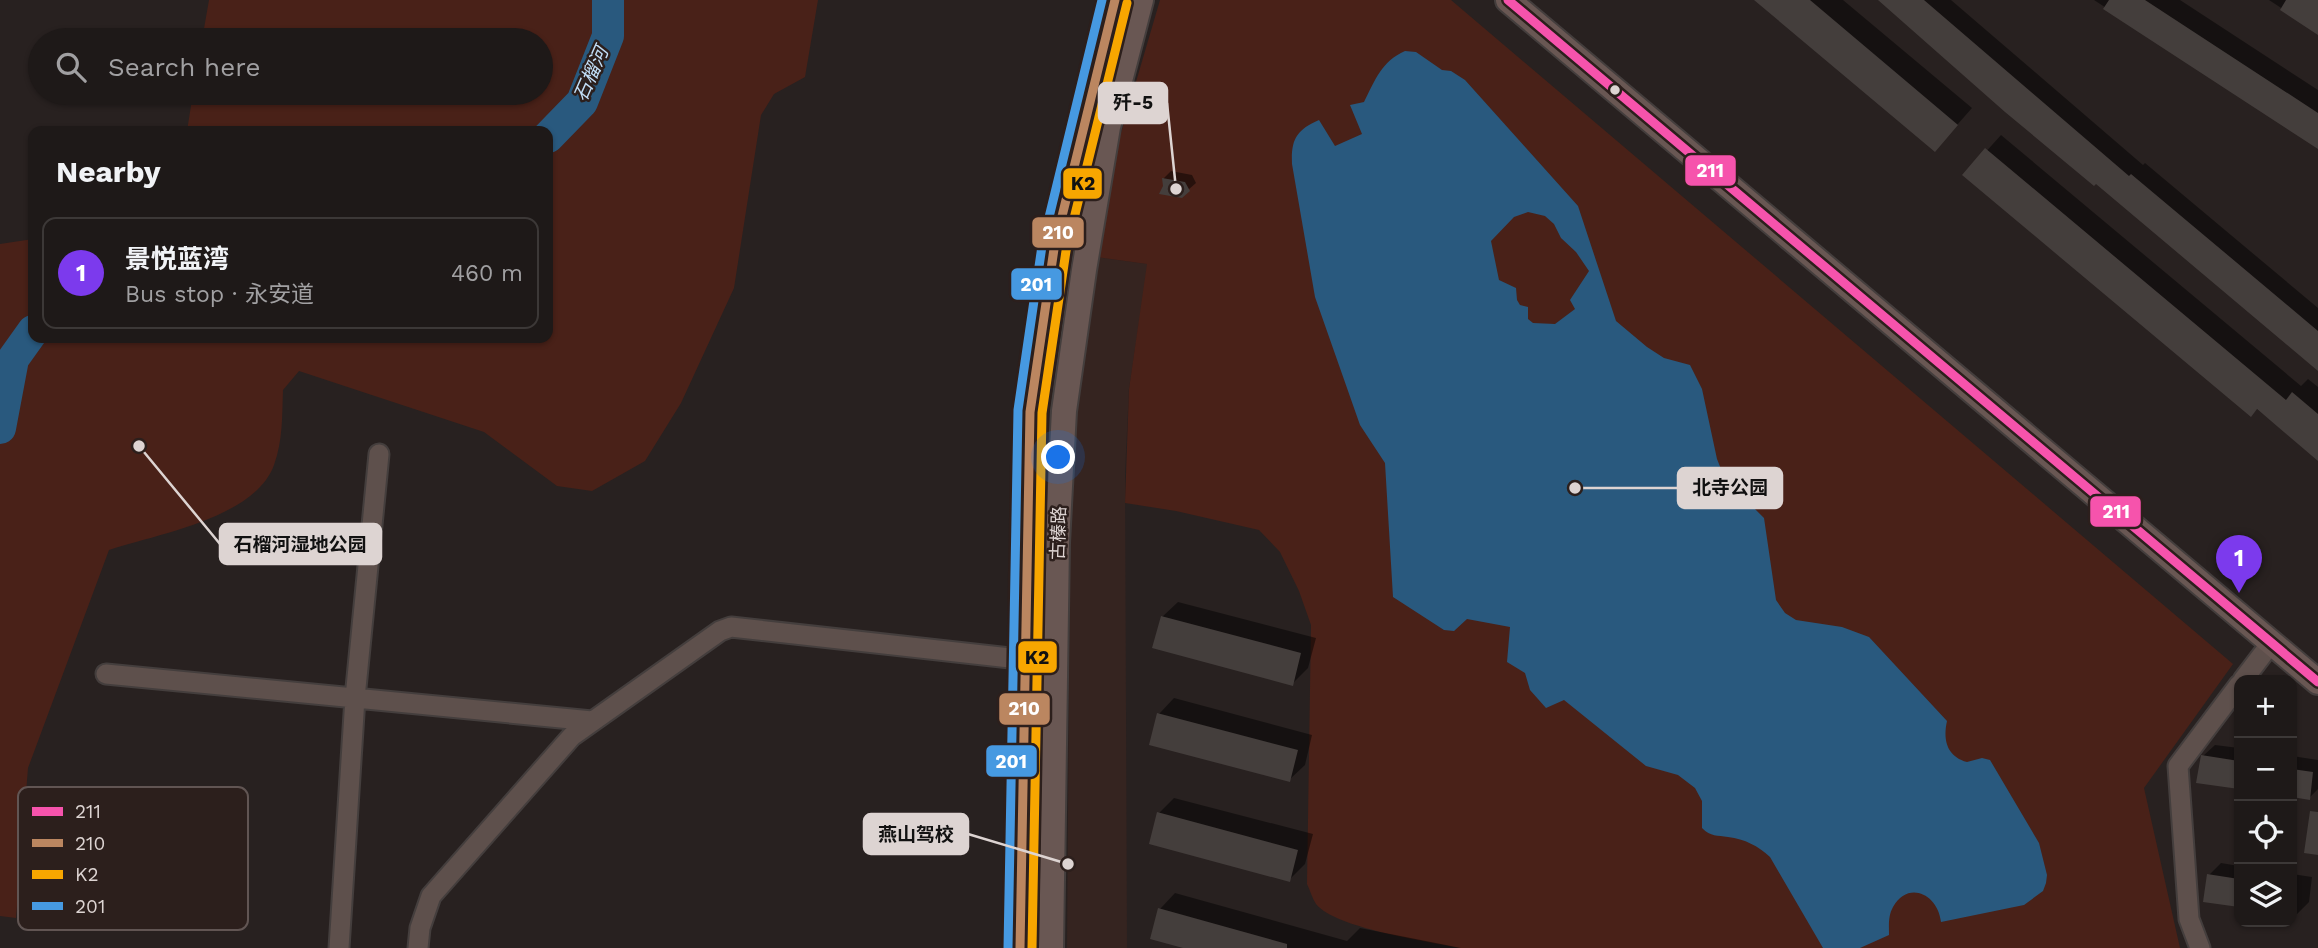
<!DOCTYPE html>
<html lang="en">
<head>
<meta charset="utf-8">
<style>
  body { margin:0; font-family:"Work Sans","Noto Sans SC",sans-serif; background:#262221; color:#f1f3f6 }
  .controls { position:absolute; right:21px; bottom:21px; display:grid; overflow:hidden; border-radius:14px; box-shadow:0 2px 5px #0004 }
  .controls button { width:63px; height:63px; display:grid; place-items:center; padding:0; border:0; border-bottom:2px solid #3c3837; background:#1e1918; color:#f1f3f6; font:35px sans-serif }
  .you { position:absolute; left:1059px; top:458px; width:24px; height:24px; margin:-18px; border:5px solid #fff; border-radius:50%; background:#1a73e8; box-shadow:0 0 0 10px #1a73e833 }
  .badge { display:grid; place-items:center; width:46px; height:46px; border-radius:50%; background:#7c3aed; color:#fff; font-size:23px; font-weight:700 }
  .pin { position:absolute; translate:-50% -58px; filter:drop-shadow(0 2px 4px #0008) }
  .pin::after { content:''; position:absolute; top:37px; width:24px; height:21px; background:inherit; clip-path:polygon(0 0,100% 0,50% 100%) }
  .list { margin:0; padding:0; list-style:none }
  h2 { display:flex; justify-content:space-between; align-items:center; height:91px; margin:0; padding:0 28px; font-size:30px }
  h2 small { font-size:23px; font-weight:400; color:#a1a0a2 }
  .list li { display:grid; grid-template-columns:46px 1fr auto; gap:21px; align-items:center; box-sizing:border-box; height:112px; margin:0 14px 14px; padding:0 14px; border:2px solid #3c3837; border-radius:14px }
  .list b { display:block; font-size:26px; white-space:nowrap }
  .list p { margin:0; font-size:23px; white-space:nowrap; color:#a1a0a2 }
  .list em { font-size:23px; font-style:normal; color:#a1a0a2 }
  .icon { flex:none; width:38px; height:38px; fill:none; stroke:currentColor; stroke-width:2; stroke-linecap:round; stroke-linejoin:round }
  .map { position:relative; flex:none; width:2318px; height:948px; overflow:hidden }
  .search { position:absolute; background:#1e1918; box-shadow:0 2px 5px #0004; left:28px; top:28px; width:525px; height:77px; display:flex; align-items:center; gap:18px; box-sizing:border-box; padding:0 24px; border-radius:38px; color:#a1a0a2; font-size:26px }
  .panel { position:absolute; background:#1e1918; box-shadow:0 2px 5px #0004; left:28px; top:126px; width:525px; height:217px; border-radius:14px }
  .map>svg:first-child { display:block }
  .built { fill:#352420 }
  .green { fill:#492118 }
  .water { fill:#29597e; fill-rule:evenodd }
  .shadow { fill:#0007 }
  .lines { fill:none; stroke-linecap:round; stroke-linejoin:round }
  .river { stroke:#29597e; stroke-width:32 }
  .building { fill:#443e3c }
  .minor-casing { stroke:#443e3d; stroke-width:23 }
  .major-casing { stroke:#443e3d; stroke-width:28 }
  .minor { stroke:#5e504c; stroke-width:19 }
  .major { stroke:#695753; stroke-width:24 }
  .bus-1-casing { stroke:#2c1f1c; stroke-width:14 }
  .bus-2-casing { stroke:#2c1f1c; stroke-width:14 }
  .bus-3-casing { stroke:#2c1f1c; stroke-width:14 }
  .bus-4-casing { stroke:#2c1f1c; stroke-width:14 }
  .bus-1 { stroke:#f653ac; stroke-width:9 }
  .bus-2 { stroke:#bb8660; stroke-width:9 }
  .bus-3 { stroke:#f7a600; stroke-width:9 }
  .bus-4 { stroke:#4699e1; stroke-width:9 }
  .bus-dot { fill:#ddd4d2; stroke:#2c1f1c; stroke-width:2.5 }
  .labels { text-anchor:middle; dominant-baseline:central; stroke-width:5; stroke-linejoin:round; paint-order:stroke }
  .street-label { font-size:18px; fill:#ddd4d2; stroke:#2c1f1c }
  .water-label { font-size:19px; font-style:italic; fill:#c3e0f9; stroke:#2c1f1c }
  .key { fill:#2c1f1c; stroke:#615553; stroke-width:2 }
  .key-label { font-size:19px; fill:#ddd4d2 }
  .leader { fill:none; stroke:#ddd4d2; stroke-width:2.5 }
  .callout-dot { fill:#ddd4d2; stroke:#2c1f1c; stroke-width:2.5 }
  .callout { fill:#ddd4d2; stroke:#ddd4d2; stroke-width:2.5 }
  .callout-label { font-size:19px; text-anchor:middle; font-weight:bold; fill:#111 }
  .line-badge { stroke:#2c1f1c; stroke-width:2.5 }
  .badge-label { font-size:19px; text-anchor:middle; font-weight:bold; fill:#fff }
  .pale-badge-label { font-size:19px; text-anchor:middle; font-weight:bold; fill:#111 }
</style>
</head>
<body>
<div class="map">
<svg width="2318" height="948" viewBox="0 0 2318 948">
  <rect width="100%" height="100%" fill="#282120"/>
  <path class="built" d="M1096 257 1148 264 1129 389 1125 473 1127 948H1067L1070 536 1077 385Z"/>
  <path class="green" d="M209 0H818L805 77 774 94 761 115 734 288 681 403 645 461 592 491 557 486 484 432 299 371 283 390C282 416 283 440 274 465 255 518 157 534 109 550L28 768 16 918 0 916V244L33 239V338H548V131H187L193 93H541V40H202Z
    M1160 0H1451L2233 664 2144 788 2180 948H1458C1426 941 1335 928 1316 904 1312 898 1310 890 1307 884L1311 625 1299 591 1280 552 1259 530 1176 511 1125 503 1129 389 1147 264 1096 257 1116 150Z"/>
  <path class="water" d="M1405 51 1416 52 1442 70 1451 71 1465 80 1578 206 1616 321 1647 347 1664 358 1690 365 1702 389 1717 459 1725 479 1764 518 1776 600 1785 613 1796 620 1842 627 1869 637 1947 721C1943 739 1946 756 1967 762L1982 758 1990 760 2039 843 2047 875 2046 883 2043 891 2024 905 1941 922C1938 894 1908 880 1893 907 1888 916 1889 925 1889 935L1860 948H1823L1770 857C1758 846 1745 839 1728 837 1717 835 1711 837 1702 828V801L1695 788 1678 775 1646 766 1564 700 1546 708 1530 690 1525 673 1507 662 1510 627 1467 619 1454 631 1444 630 1393 597 1385 463 1360 425 1315 297 1292 164C1291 140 1296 130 1319 120L1335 146 1362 134 1350 105 1364 102C1375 80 1382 61 1405 51ZM1528 212 1545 216 1554 224 1561 238 1576 252 1589 271 1570 300 1575 309 1555 324 1533 323 1528 319V307L1520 305 1517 300 1516 288 1499 280 1491 241 1514 217Z"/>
  <path class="shadow" d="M1756 0H1843L1972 108 1935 150Z
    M1882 0H1951L2143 165 2145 163 2318 308V368Z
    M2094 0H2180L2318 90V147Z
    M2269 0H2318V32Z
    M2001 135 2301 386 2308 379 2318 387V458L1965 175Z
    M1171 171 1192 175 1196 183 1188 190 1165 187 1164 178Z
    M1178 602 1316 638 1308 668 1292 684 1162 617Z
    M1174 698 1312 735 1305 765 1289 780 1159 714Z
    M2215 745 2239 748V788L2198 782 2203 756Z
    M2292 756 2318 760V789L2309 798 2292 795Z
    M1174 798 1313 834 1305 864 1289 880 1159 813Z
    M2221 863 2239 866V905L2205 900 2209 875Z
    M2292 874 2312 877 2309 902 2297 914 2292 913Z
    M1175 893 1347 941 1360 928 1461 948H1190L1160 909Z"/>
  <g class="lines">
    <path class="river" d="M548 137 582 102 608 36V0
      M0 428 13 359 33 331"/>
  </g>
  <path class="building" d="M1754 0H1810L1958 125 1935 152Z
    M1878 0H1924L2129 176 2131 174 2230 257 2318 331V371L2096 184 2094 186 2005 112Z
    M2109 0H2145L2318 113V149L2103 9Z
    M2286 0H2318V35L2280 10Z
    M1985 148 2286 400 2292 392 2318 414V461L2257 409 2251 417 1962 175Z
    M1162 178 1185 182 1190 191 1182 198 1159 194 1163 186Z
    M1161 616 1301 653 1293 686 1152 648Z
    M1157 713 1298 750 1290 782 1149 745Z
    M2201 755 2239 761V789L2196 783Z
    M2292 769 2313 772 2310 800 2292 797Z
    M2310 811 2318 812V855L2304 853Z
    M1157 812 1298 850 1290 882 1149 844Z
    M2207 874 2239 879V907L2203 902Z
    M1158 908 1287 944V948H1183L1150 939Z"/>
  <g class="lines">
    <g class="minor-casing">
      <path id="minor" d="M106 674 592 721
        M2243 680 2272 642
        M339 948 355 698 379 454
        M418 948 420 928 431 896 572 736 720 631 731 627 1055 663
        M2200 948 2189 919 2178 766 2239 685"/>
    </g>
    <g class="major-casing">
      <path id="major" d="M1508 0 2318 682
        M1020 948 1030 412 1054 249 1115 0
        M1051 948 1057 543 1064 411 1084 270 1108 127 1141 0"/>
    </g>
    <use href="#minor" class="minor"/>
    <use href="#major" class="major"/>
    <g class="bus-1-casing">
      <path id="bus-1" d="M1508 0 2318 682"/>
    </g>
    <g class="bus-2-casing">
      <path id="bus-2" d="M1020 948 1030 412 1054 249 1115 0"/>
    </g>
    <g class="bus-3-casing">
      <path id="bus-3" d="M1032 948 1042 413 1066 251 1127 3"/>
    </g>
    <g class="bus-4-casing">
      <path id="bus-4" d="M1008 948 1018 410 1042 246 1102 0"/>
    </g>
    <use href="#bus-1" class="bus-1"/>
    <use href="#bus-2" class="bus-2"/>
    <use href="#bus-3" class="bus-3"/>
    <use href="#bus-4" class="bus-4"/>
  </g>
  <circle class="bus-dot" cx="1615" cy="90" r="6"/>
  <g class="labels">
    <g class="street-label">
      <text transform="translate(1058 533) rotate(-88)">古榛路</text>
    </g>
    <g class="water-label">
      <text transform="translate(591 74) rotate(-66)">石榴河</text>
    </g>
  </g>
  <rect x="18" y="787" width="230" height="143" rx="10" class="key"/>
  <rect x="32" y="807" width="31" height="9" fill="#f653ac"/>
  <rect x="32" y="839" width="31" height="8" fill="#bb8660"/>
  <rect x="32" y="870" width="31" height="9" fill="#f7a600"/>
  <rect x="32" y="902" width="31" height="8" fill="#4699e1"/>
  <g class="key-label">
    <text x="75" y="818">211</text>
    <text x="75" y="850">210</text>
    <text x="75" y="881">K2</text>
    <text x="75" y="913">201</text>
  </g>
  <path class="leader" d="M1176 189L1167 103M1575 488L1678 488M139 446L220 544M1068 864L968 834"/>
  <g class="callout-dot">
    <circle cx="1176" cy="189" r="7"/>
    <circle cx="1575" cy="488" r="7"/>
    <circle cx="139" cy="446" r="7"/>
    <circle cx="1068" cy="864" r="7"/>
  </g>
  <g class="callout">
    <rect x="1099" y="83" width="68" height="40" rx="7"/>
    <rect x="1678" y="468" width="104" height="40" rx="7"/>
    <rect x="220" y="524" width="161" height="40" rx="7"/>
    <rect x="864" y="814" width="104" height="40" rx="7"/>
  </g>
  <g class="callout-label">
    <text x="1133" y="109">歼-5</text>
    <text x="1730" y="494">北寺公园</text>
    <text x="300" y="551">石榴河湿地公园</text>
    <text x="916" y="841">燕山驾校</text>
  </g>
  <g class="line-badge">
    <rect x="1684" y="154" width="53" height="33" rx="7" fill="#f653ac"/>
    <rect x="1062" y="167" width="41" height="33" rx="7" fill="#f7a600"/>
    <rect x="1031" y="216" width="54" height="33" rx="7" fill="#bb8660"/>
    <rect x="1010" y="267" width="53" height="34" rx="7" fill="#4699e1"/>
    <rect x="2089" y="495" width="53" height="33" rx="7" fill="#f653ac"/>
    <rect x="1017" y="640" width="41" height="34" rx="7" fill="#f7a600"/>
    <rect x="998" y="692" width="53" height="34" rx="7" fill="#bb8660"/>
    <rect x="985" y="744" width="53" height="34" rx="7" fill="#4699e1"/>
  </g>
  <g class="badge-label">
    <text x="1710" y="177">211</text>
    <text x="1058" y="239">210</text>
    <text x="1036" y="291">201</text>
    <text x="2116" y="518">211</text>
    <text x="1024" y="715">210</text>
    <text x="1011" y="768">201</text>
  </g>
  <g class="pale-badge-label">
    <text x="1083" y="190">K2</text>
    <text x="1037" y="664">K2</text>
  </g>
</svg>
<div class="controls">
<button>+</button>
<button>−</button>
<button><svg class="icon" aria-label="locate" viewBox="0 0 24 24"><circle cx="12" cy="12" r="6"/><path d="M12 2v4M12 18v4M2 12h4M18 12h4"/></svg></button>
<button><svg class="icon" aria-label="layers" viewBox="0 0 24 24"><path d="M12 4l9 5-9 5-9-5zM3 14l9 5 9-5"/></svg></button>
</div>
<div class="you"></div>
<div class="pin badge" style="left:2239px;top:593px">1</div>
<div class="search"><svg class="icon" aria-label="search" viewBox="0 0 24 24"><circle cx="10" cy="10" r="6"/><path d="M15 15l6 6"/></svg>Search here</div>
<section class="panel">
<h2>Nearby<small></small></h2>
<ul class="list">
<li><span class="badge">1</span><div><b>景悦蓝湾</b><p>Bus stop · 永安道</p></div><em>460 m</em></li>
</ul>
</section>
</div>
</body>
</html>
